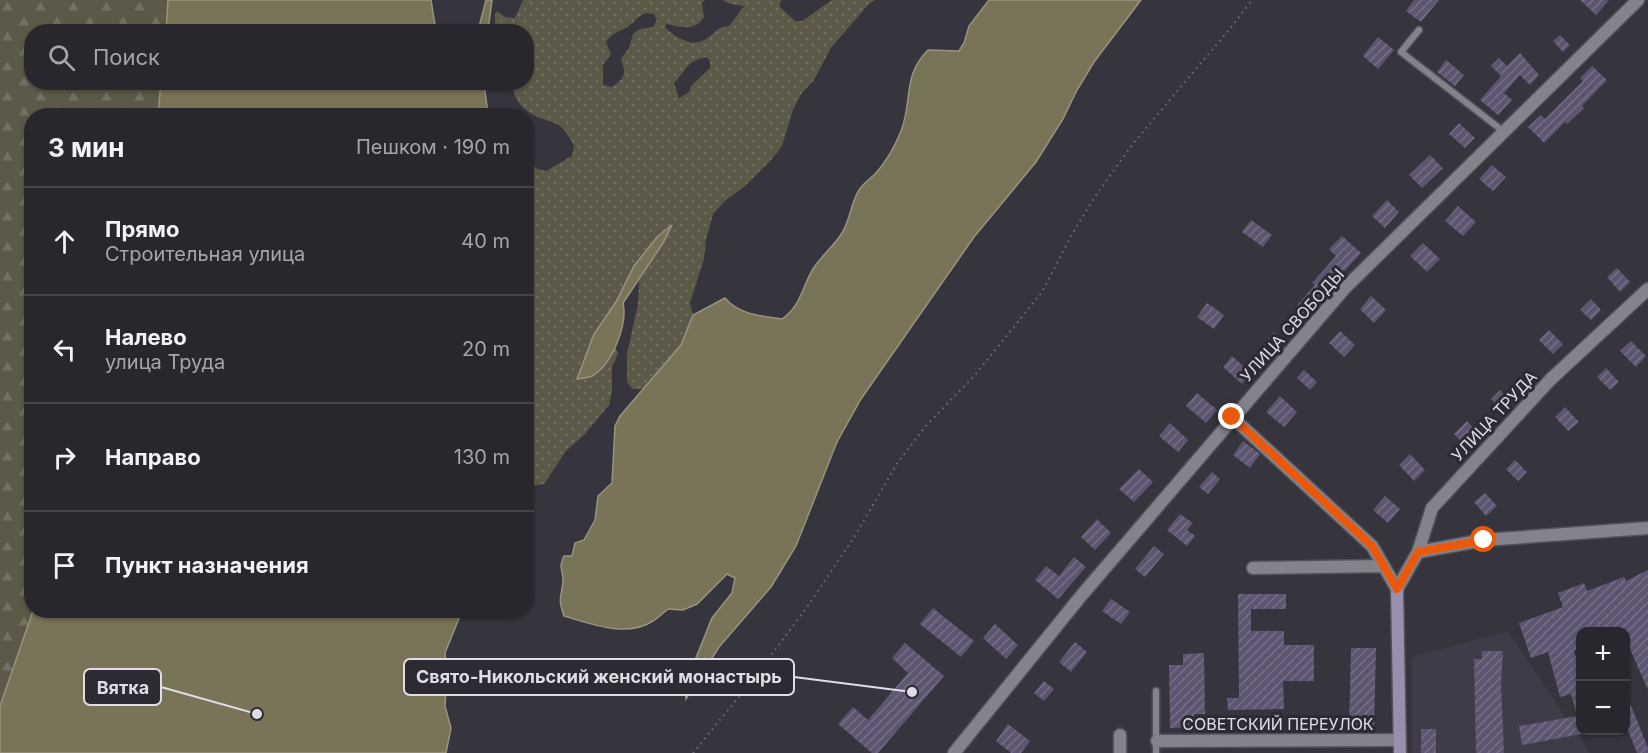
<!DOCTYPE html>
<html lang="ru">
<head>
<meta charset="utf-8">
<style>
  body { margin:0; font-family:Inter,sans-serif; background:#302f35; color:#f1f3f6 }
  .controls { position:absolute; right:18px; bottom:18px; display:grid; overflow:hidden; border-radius:12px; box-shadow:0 2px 4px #0004 }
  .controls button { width:54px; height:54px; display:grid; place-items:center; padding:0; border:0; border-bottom:2px solid #444449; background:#28272d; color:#f1f3f6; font:30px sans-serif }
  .stop { position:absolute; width:18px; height:18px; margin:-14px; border:4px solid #ea580c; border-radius:50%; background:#fff }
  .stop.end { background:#ea580c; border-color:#fff; box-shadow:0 2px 6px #0008 }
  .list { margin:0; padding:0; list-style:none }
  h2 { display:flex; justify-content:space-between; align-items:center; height:78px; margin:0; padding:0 24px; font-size:26px }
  h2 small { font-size:20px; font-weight:400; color:#a5a5aa }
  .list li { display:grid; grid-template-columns:39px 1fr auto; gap:18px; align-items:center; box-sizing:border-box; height:108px; padding:0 24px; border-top:2px solid #444449 }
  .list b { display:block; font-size:22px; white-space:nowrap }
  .list p { margin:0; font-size:20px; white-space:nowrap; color:#a5a5aa }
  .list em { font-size:20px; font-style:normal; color:#a5a5aa }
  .icon { flex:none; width:33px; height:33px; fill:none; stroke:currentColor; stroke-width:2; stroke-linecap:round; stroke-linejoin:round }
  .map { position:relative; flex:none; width:1648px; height:753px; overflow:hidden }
  .search { position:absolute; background:#28272d; box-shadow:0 2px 4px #0004; left:24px; top:24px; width:510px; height:66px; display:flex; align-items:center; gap:15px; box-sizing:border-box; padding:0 21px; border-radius:24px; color:#a5a5aa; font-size:22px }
  .panel { position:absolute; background:#28272d; box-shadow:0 2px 4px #0004; left:24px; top:108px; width:510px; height:510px; border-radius:24px }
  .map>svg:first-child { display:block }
  .built { fill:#3f3b49 }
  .grass { fill:url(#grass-dots); fill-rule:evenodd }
  .forest { fill:url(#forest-firs) }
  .water { fill:#797357; stroke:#989381; stroke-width:1.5 }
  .building { fill:url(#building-hatch) }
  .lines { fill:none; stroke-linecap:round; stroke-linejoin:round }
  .lane-casing { stroke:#545259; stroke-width:9 }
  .street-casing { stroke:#545259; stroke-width:15 }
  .secondary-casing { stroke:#545259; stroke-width:15 }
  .path { stroke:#716f76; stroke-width:2; stroke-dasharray:1.5 4.5; stroke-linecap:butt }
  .lane { stroke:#84828b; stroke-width:6 }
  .street { stroke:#84828b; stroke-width:12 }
  .secondary { stroke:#988fad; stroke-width:12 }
  .route { stroke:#ea580c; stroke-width:8 }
  .labels { text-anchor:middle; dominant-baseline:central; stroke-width:6; stroke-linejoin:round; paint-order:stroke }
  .street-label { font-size:16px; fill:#e0dee4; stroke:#2c2a32 }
  .leader { fill:none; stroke:#e0dee4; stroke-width:2 }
  .callout-dot { fill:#e0dee4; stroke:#2c2a32; stroke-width:2 }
  .callout { fill:#2c2a32; stroke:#e0dee4; stroke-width:2 }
  .callout-label { font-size:18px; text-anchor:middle; font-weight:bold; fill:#e0dee4 }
</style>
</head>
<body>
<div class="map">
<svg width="1648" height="753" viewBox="0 0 1648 753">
  <defs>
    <pattern id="grass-dots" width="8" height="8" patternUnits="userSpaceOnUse" patternTransform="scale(1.5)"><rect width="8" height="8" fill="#5c5949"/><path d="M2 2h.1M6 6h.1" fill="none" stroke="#737063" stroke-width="1.8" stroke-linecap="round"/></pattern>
    <pattern id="forest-firs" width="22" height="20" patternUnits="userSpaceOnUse" patternTransform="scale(1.5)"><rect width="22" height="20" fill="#5c5949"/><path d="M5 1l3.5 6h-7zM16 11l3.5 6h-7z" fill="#737063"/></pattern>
    <pattern id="building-hatch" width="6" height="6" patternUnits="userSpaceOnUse" patternTransform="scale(1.5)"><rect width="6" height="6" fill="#5e5670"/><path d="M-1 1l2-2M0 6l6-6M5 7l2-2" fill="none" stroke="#756e84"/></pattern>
  </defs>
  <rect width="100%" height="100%" fill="#36343c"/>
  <path class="built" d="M1508 631 1590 753H1412V657Z"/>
  <path class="grass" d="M523 0H705L702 3 704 17C695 32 681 27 666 24L665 28C678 38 693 50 709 37 718 30 716 28 729 26L744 6 730 4 722 0H783L780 2V7L795 21H802L832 0H875L868 5 831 48 814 80 801 94 793 110 782 146 771 160 745 186 726 200 713 214 706 240 704 259 690 303 693 315 681 345 644 389H632L627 382V354L638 304 639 281 671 227 634 266 616 302 594 334 578 378C597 378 605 362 615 346L618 354 612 367V392L609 405 585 434 566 451 544 484 532 486 526 479 527 157C530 166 536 169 546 171L572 156 574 146C570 138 565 129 557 124 553 122 547 121 543 119 524 112 514 102 512 83L526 82V32L495 31V15L497 11 505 17 515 18ZM647 13 654 14 657 20 653 27 640 29 633 34 629 48 621 59C626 73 626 78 612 87L603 85V65L611 54 606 42C612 33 619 32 627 27 635 22 638 15 647 13ZM706 57 710 61V68L691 86 689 92 679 98 674 83C687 71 684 62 706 57Z"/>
  <path class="forest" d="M0 0H168L166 31 32 32V82L161 83 158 115 32 116 33 611 0 706Z"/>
  <path class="water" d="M168 0H431L436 31H166Z
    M486 0H492L488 31H478Z
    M989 0H1141L1094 62 1077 90 1063 119 1036 162 974 237 861 399 837 442 796 546 771 587 719 647 686 699 685 685 712 618 732 593 735 578 727 574 697 604 683 610 668 609C663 613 658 618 653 621 627 638 591 624 564 616 557 595 562 599 563 580 563 568 558 570 564 556H572L575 543 584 540 595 520 598 496 612 483 615 426 620 416 681 345 693 315 725 298C739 315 762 316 782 319 801 306 802 287 813 269 821 256 834 246 842 233 850 220 851 203 859 190 863 184 870 179 875 174 886 162 895 146 901 131 913 100 902 76 928 50L959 51 964 43 969 26Z
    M161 82 484 83 488 115H158Z
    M672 225 663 243 623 303C628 324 612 365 592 376 588 378 582 378 577 379L594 334 616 302 634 266 658 236Z
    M33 611H462L445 653 447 674 445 706 451 728 446 753H0V706Z"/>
  <path class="building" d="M1414 0H1439L1421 22 1406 11Z
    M1580 0H1609L1596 15Z
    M1560 35 1570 45 1563 52 1553 41Z
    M1378 37 1394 50 1378 69 1363 56Z
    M1520 53 1539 75 1530 85 1520 75 1504 93 1512 100 1498 115 1480 100 1501 76 1491 66 1499 58 1507 66Z
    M1446 60 1464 75 1455 86 1437 72Z
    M1592 66 1607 80 1582 106 1584 108 1567 124 1565 122 1544 143 1528 127 1541 115 1545 119 1583 81 1580 78Z
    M1459 123 1475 138 1465 148 1449 134Z
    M1430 155 1443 168 1422 188 1409 175Z
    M1492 165 1506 177 1493 191 1479 179Z
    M1387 200 1399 212 1385 228 1372 216Z
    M1458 206 1476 222 1463 236 1445 221Z
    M1251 220 1272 235 1263 247 1242 232Z
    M1342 236 1361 253 1304 315 1296 307 1315 285 1312 283 1336 256 1329 249Z
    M1423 243 1440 259 1427 272 1410 256Z
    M1617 268 1630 282 1620 292 1607 277Z
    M1371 296 1386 310 1374 323 1360 309Z
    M1591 299 1601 310 1591 320 1580 310Z
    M1207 303 1224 315 1214 329 1197 317Z
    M1549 330 1563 344 1553 354 1539 340Z
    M1340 331 1355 345 1344 357 1329 343Z
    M1274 332 1281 339 1262 366 1252 360Z
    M1631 341 1646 356 1636 367 1620 351Z
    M1232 356 1251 373 1242 384 1223 367Z
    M1606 368 1619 382 1610 390 1597 377Z
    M1304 370 1317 382 1310 390 1297 378Z
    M1500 390 1512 402 1503 411 1491 399Z
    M1197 393 1217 410 1206 423 1186 406Z
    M1280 396 1297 412 1284 427 1266 412Z
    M1565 407 1579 422 1568 431 1555 417Z
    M1467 421 1482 437 1469 450 1454 434Z
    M1170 423 1188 440 1178 452 1159 436Z
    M1243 441 1260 454 1250 468 1233 455Z
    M1410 454 1425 470 1414 481 1399 465Z
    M1515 460 1527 472 1518 481 1506 469Z
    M1139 469 1153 482 1134 502 1119 489Z
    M1212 472 1220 479 1208 494 1199 487Z
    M1485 493 1497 506 1486 516 1474 502Z
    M1385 496 1400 509 1388 523 1373 510Z
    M1180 514 1193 523 1187 530 1195 536 1187 546 1167 530Z
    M1097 519 1111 533 1095 550 1081 537Z
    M1154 546 1164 554 1145 577 1135 569Z
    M1074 557 1086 567 1058 599 1035 580 1046 566 1059 576Z
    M1648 570V690L1626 640V632H1581V649L1574 651 1581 676V734L1522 745 1519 726 1577 716 1571 694 1560 697 1548 652 1531 658 1519 623 1563 607 1558 593 1584 583 1587 591 1624 577 1626 581Z
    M1238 594H1286V609H1251V631H1284V645H1314V681H1283L1284 709 1228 710 1227 698H1239Z
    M1111 599 1130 612 1121 624 1102 611Z
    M933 608 974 641 961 657 920 624Z
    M995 624 1018 645 1006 659 983 638Z
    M1075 642 1087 652 1071 672 1059 662Z
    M905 643 944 676 878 753H872L838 724 853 707 868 720 908 673 892 658Z
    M1351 648H1376L1374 728H1349Z
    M1482 651H1503L1501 684 1504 753H1476L1474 659H1482Z
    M1204 653 1205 714H1194V727L1170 728 1169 665H1183V654Z
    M1044 681 1054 689 1044 701 1034 693Z
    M1626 693 1648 748V753H1637L1626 725Z
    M1008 724 1030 741 1021 753H1011L996 741Z
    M1421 729H1436V753H1421Z"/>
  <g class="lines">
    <g class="lane-casing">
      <path id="lane" d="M1419 30 1401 52 1503 131
        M1156 691V753"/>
    </g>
    <g class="street-casing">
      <path id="street" d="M1232 417 1372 546 1397 589 1418 552 1432 508 1550 380 1648 289
        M1418 552 1484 540 1648 528
        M1253 568 1383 566
        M1120 735V753
        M1157 741 1400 740
        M954 753 1081 596 1344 289 1638 0"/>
    </g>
    <g class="secondary-casing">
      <path id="secondary" d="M1397 589 1400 753"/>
    </g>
    <path class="path" d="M693 753 754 678 805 610 853 539 898 462 925 427 975 375 1042 292 1071 236 1092 201 1132 145 1228 31 1252 0"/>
    <use href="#lane" class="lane"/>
    <use href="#street" class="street"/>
    <use href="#secondary" class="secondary"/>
  </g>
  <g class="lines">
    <path class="route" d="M1232 417 1372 546 1397 589 1418 552 1484 540"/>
  </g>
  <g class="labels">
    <g class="street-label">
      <text transform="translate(1292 325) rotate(-48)">УЛИЦА СВОБОДЫ</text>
      <text transform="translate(1494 416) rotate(-47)">УЛИЦА ТРУДА</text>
      <text x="1278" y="724">СОВЕТСКИЙ ПЕРЕУЛОК</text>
    </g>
  </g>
  <path class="leader" d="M912 692L794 677M257 714L161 687"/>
  <g class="callout-dot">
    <circle cx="912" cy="692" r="6"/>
    <circle cx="257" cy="714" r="6"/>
  </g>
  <g class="callout">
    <rect x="404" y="659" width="390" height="36" rx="6"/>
    <rect x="84" y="669" width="77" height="36" rx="6"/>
  </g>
  <g class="callout-label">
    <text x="599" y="683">Свято-Никольский женский монастырь</text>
    <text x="123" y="694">Вятка</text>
  </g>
</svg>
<div class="controls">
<button>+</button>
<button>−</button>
</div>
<div class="stop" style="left:1484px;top:540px"></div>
<div class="stop end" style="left:1232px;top:417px"></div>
<div class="search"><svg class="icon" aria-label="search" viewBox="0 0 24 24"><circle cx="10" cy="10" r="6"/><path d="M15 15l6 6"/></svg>Поиск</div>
<section class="panel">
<h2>3 мин<small>Пешком · 190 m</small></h2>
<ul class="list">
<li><svg class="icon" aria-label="ahead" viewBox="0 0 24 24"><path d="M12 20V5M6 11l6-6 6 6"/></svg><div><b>Прямо</b><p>Строительная улица</p></div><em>40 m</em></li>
<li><svg class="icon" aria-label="left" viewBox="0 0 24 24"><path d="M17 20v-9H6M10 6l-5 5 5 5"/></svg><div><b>Налево</b><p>улица Труда</p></div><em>20 m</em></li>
<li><svg class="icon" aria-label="right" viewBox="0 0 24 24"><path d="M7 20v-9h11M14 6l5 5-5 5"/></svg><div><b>Направо</b></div><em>130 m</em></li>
<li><svg class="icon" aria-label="arrive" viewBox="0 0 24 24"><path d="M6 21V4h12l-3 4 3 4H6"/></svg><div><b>Пункт назначения</b></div></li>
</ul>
</section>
</div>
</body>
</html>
